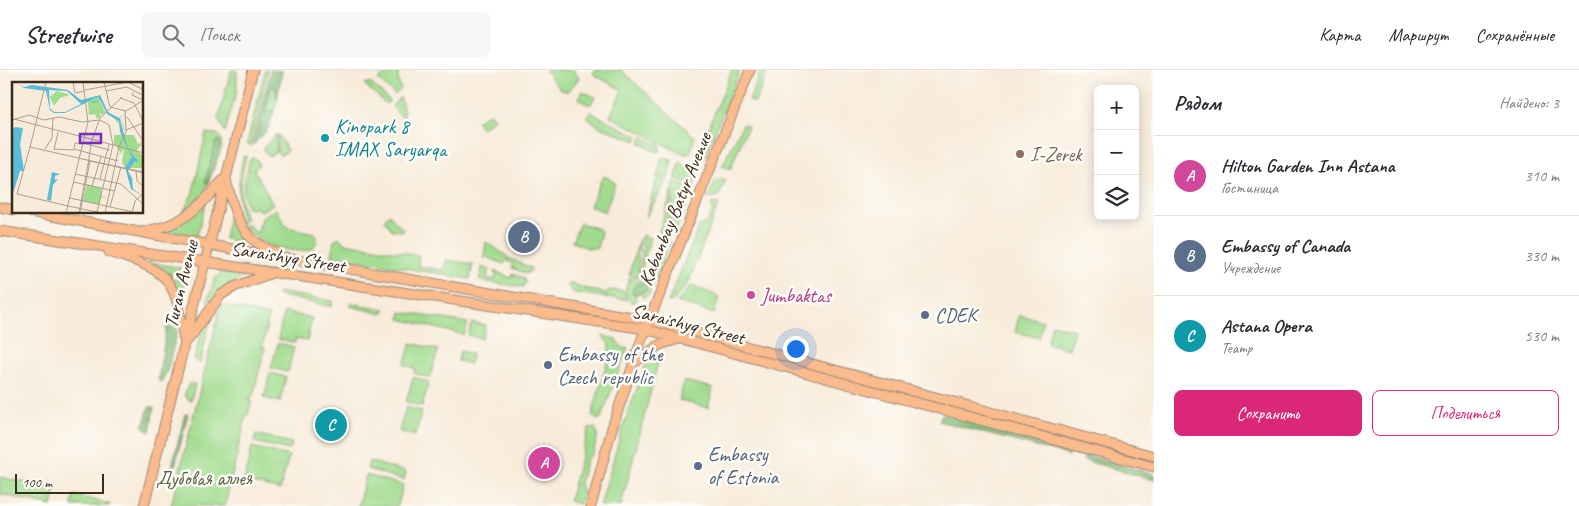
<!DOCTYPE html>
<html lang="ru">
<head>
<meta charset="utf-8">
<style>
  body { margin:0; font-family:Caveat,sans-serif; background:#f7f7f7; color:#2b2b33 }
  .controls { position:absolute; right:15px; top:15px; display:grid; overflow:hidden; border-radius:8px; box-shadow:0 2px 12px #0003 }
  .controls button { width:45px; height:45px; display:grid; place-items:center; padding:0; border:0; border-bottom:1px solid #e1e1e2; background:#fff; color:#2b2b33; font:25px sans-serif }
  .scale { position:absolute; left:15px; bottom:12px; width:89px; box-sizing:border-box; padding-left:5px; border:2px solid #3b2a1e; border-top:0; font-size:14px; line-height:18px; white-space:nowrap; color:#3b2a1e; -webkit-text-stroke:4px #fdfcf7; paint-order:stroke }
  .you { position:absolute; left:795px; top:278px; width:18px; height:18px; margin:-12px; border:4px solid #fff; border-radius:50%; background:#1a73e8; box-shadow:0 0 0 8px #1a73e833 }
  .badge { display:grid; place-items:center; width:32px; height:32px; border-radius:50%; background:#db2777; color:#fff; font-size:16px; font-weight:700 }
  .pin { position:absolute; translate:-50% -50%; border:2px solid #fff; box-shadow:0 1px 5px #0006 }
  .list { margin:0; padding:0; list-style:none }
  h2 { display:flex; justify-content:space-between; align-items:center; height:65px; margin:0; padding:0 20px; font-size:21px }
  h2 small { font-size:16px; font-weight:400; color:#7c7c81 }
  .list li { display:grid; grid-template-columns:32px 1fr auto; gap:15px; align-items:center; box-sizing:border-box; height:80px; padding:0 20px; border-top:1px solid #e1e1e2 }
  .list b { display:block; font-size:19px; white-space:nowrap }
  .list p { margin:0; font-size:16px; white-space:nowrap; color:#7c7c81 }
  .list em { font-size:16px; font-style:normal; color:#7c7c81 }
  .actions { display:flex; gap:10px; padding:15px 20px }
  .actions a { flex:1; padding:11px 0; border:1px solid #db2777; border-radius:8px; text-align:center; font-size:18px; color:#db2777 }
  .actions .main { background:#db2777; color:#fff }
  .icon { flex:none; width:28px; height:28px; fill:none; stroke:currentColor; stroke-width:2; stroke-linecap:round; stroke-linejoin:round }
  .map { position:relative; flex:none; width:1154px; height:436px; overflow:hidden }
  header { display:flex; align-items:center; gap:30px; box-sizing:border-box; height:70px; padding:0 25px; background:#fff; border-bottom:1px solid #e1e1e2 }
  header strong { font-size:24px }
  nav { display:flex; gap:28px; margin-inline-start:auto; font-size:18px }
  .search { width:350px; height:45px; background:#f7f7f7; display:flex; align-items:center; gap:12px; box-sizing:border-box; padding:0 18px; border-radius:8px; color:#7c7c81; font-size:19px }
  main { display:flex }
  aside { flex:1; background:#fff }
  .map>svg:first-child { display:block }
  .green { fill:#a0db8e; stroke:#6e8256 }
  .forest { fill:#80bb79; stroke:#5e724c }
  .lines { fill:none; stroke-linecap:round; stroke-linejoin:round }
  .major-casing { stroke:#9a8a7c; stroke-width:11 }
  .major { stroke:#fbbb8c; stroke-width:9 }
  .culture-dot { fill:#0f9aa8; stroke:#fdfcf7; stroke-width:2 }
  .education-dot { fill:#8d6e63; stroke:#fdfcf7; stroke-width:2 }
  .hotel-dot { fill:#d1479c; stroke:#fdfcf7; stroke-width:2 }
  .service-dot { fill:#5c6f8a; stroke:#fdfcf7; stroke-width:2 }
  .labels { text-anchor:middle; dominant-baseline:central; stroke-width:5; stroke-linejoin:round; paint-order:stroke }
  .culture-label { font-size:20px; fill:#0d838f; stroke:#fdfcf7; text-anchor:start }
  .education-label { font-size:20px; fill:#785e54; stroke:#fdfcf7; text-anchor:start }
  .street-label { font-size:20px; fill:#3b2a1e; stroke:#fdfcf7 }
  .hotel-label { font-size:20px; fill:#b23c85; stroke:#fdfcf7; text-anchor:start }
  .service-label { font-size:20px; fill:#4e5e75; stroke:#fdfcf7; text-anchor:start }
  .park-label { font-size:20px; fill:#595f40; stroke:#fdfcf7 }
  .inset-road { fill:none; stroke:#ac9e8e; stroke-width:1 }
  .view { fill:#7b2cbf; fill-opacity:0.15; stroke:#7b2cbf; stroke-width:2.5 }
  .inset-edge { fill:none; stroke:#3b2a1e; stroke-width:2.5 }
</style>
</head>
<body>
<header>
<strong>Streetwise</strong>
<div class="search"><svg class="icon" aria-label="search" viewBox="0 0 24 24"><circle cx="10" cy="10" r="6"/><path d="M15 15l6 6"/></svg>Поиск</div>
<nav><a>Карта</a><a>Маршрут</a><a>Сохранённые</a></nav>
</header>
<main>
<div class="map">
<svg width="1154" height="436" viewBox="0 0 1154 436">
  <rect width="100%" height="100%" fill="#fdfcf7"/>
  <filter id="ink" filterUnits="userSpaceOnUse"><feTurbulence type="fractalNoise" baseFrequency=".02" numOctaves="2"/><feDisplacementMap in="SourceGraphic" scale="10" xChannelSelector="R" yChannelSelector="G"/><feConvolveMatrix kernelMatrix="1 2 1 2 8 2 1 2 1" color-interpolation-filters="sRGB"/></filter>
  <filter id="wash" filterUnits="userSpaceOnUse"><feTurbulence type="fractalNoise" baseFrequency=".0096" numOctaves="4" result="noise"/><feDisplacementMap in="SourceGraphic" scale="20" xChannelSelector="R" yChannelSelector="G"/><feGaussianBlur stdDeviation="1.12" result="paint"/><feColorMatrix in="noise" values="0 0 0 0 0 0 0 0 0 0 0 0 0 0 0 0 0 1.4 0 .05"/><feComposite in="paint" operator="in"/></filter>
  <g filter="url(#wash)">
    <rect width="100%" height="100%" fill="#f8ebd9"/>
    <path class="green" d="M231 0H237V20L225 62 218 49Z
      M265 0H268L251 76 247 73Z
      M390 0H398V11L401 19 395 25 378 9 390 3Z
      M545 0H574L579 8 568 22 560 19Z
      M595 0H621L695 67 690 83 684 85 610 46 622 20 593 4Z
      M732 0H740L704 90 698 83Z
      M761 0H768L755 33 749 30Z
      M366 13 372 14 389 30V32L386 34 365 15Z
      M271 17 276 18 277 31 274 40 265 43Z
      M583 21 595 27 591 34C587 35 581 32 579 28Z
      M399 28H401L404 45 403 48 392 37Z
      M590 42 638 66 636 71 600 57 586 47Z
      M490 43 494 49 482 58 476 51Z
      M743 54 748 56 730 100 722 96Z
      M206 63 217 64 221 68 222 77 205 122 184 144 183 143 193 122Z
      M276 64V82L268 86 263 79Z
      M278 64 288 81 280 85 277 81Z
      M642 67 660 75V82L649 79 648 76 640 73Z
      M243 86H246C241 112 236 123 246 149L243 151C235 129 239 110 243 86Z
      M253 87 256 89 259 95 254 100 273 134 261 141 256 138H247C246 132 243 126 243 121 244 111 248 101 249 91Z
      M662 88 672 90 668 108 657 106Z
      M680 92 695 101 697 108 695 114 675 109Z
      M604 107H607L615 113 605 142 590 136 602 108Z
      M657 108 667 110 646 147Z
      M716 110H726L719 126 707 129Z
      M674 112 694 116 674 166 670 165Z
      M672 120 670 141 668 143 670 146 668 148 669 150 667 153 669 155 667 157 669 164 659 162Z
      M206 132 197 166 161 160Z
      M719 133 688 214 673 231 668 232 699 156 707 153 713 139 711 134Z
      M231 134 254 174 224 169Z
      M276 139 287 157 314 163C320 168 316 174 312 179 302 184 272 178 262 172 255 168 250 162 245 156L248 154 257 163 263 146Z
      M389 144 403 160 402 161 392 160 384 150Z
      M580 153 599 159 601 162 597 178H588L572 172Z
      M642 165 650 168 640 207 641 188 643 185 641 181 643 177 641 174 643 172 641 170Z
      M339 167 344 173 419 185 418 196 444 200 446 190 473 194 470 209 332 186 334 171Z
      M639 169 638 207 629 205Z
      M668 171 670 172 656 210 649 209Z
      M486 172 508 187 504 194 486 187 483 189Z
      M509 188 531 198 530 202 528 201 527 204 512 198 513 194 507 191Z
      M147 192 182 198 168 206Z
      M482 197 490 200 485 212 479 210Z
      M221 200 252 204C234 210 221 220 209 233L207 232 215 208 220 203Z
      M495 201 511 208 513 204 524 208 523 210 526 211 523 217 487 212 489 208 494 210 497 204 494 203Z
      M187 203 180 230 172 212Z
      M629 208 654 213 649 225 643 228 641 224 635 225 636 231 631 233 625 222Z
      M569 212 583 218 606 223 609 220 623 221 627 230 574 223 567 216Z
      M692 215 719 227 714 244 677 232Z
      M278 222 333 231 332 237 277 225Z
      M351 233 385 239 382 244 350 236Z
      M221 234 269 246 262 278 265 277 253 326H250L249 330H252L248 345H246L243 356 244 357 240 371 225 436H171Z
      M284 242 312 248 307 271 296 269 295 273 278 269Z
      M401 242 468 253 464 265 400 249Z
      M1019 245 1043 251 1039 268 1015 262Z
      M211 246 200 293 194 290C198 277 200 255 211 246Z
      M472 253 486 255 482 269 468 265Z
      M1052 254 1074 260 1069 279 1047 273Z
      M602 265 615 269 623 278H628L601 348 597 350 592 345 609 285V275Z
      M278 273 294 277 288 302 271 298Z
      M411 273 438 280 430 308 414 303 415 298 404 295Z
      M460 281 472 284 470 294 458 291Z
      M655 283 660 285 621 436H600L623 356 646 294Z
      M270 303 286 307 280 332 264 328Z
      M413 307 429 312 422 336 406 332Z
      M684 311 713 318 708 338 679 330Z
      M189 314H195L191 331 184 326Z
      M406 337 422 341 415 366 399 361Z
      M589 358H595L598 364 593 384 587 388 580 413 583 424 580 434 569 431Z
      M256 364 292 373 290 380 254 372Z
      M252 377 289 386 280 420 244 411Z
      M369 391 406 402 404 410 367 399Z
      M366 405 403 415 398 436H358Z
      M0 407 56 419 52 436 0 424Z
      M74 425 110 434 109 436H72Z"/>
    <path class="forest" d="M271 0 282 1 277 31 276 18 271 17 265 42 274 40C270 59 266 62 253 75Z
      M219 70 220 76 207 114 205 111 216 71Z
      M643 212 647 217 646 221 634 224 632 222 634 216Z
      M167 255 178 259 167 302 161 312 158 310Z
      M149 337H154L150 362 143 357Z
      M185 344H188L174 400 172 396Z
      M942 344 1068 381 1070 386 939 351Z
      M1086 385 1154 404V410L1083 390Z"/>
  </g>
  <g filter="url(#ink)">
    <g class="lines">
      <g class="major-casing">
        <path id="major" d="M226 110C236 146 239 169 277 183
          M0 137 14 140
          M30 142 232 179 649 250 1154 386
          M0 161 645 259 1154 397
          M145 161C182 156 200 137 223 110
          M109 182C126 188 146 193 160 204 179 218 180 248 184 269
          M188 270 221 225 234 217 272 203
          M634 293 659 275 679 269
          M144 436 253 0
          M591 436 612 358 641 271 750 0"/>
      </g>
      <use href="#major" class="major"/>
    </g>
  </g>
  <circle class="culture-dot" cx="325" cy="68" r="5"/>
  <circle class="education-dot" cx="1020" cy="84" r="5"/>
  <circle class="hotel-dot" cx="751" cy="225" r="5"/>
  <g class="service-dot">
    <circle cx="925" cy="245" r="5"/>
    <circle cx="548" cy="295" r="5"/>
    <circle cx="698" cy="396" r="5"/>
  </g>
  <g class="labels">
    <g class="culture-label">
      <text x="335" y="56">Kinopark 8<tspan x="335" dy="23">IMAX Saryarqa</tspan></text>
    </g>
    <g class="education-label">
      <text x="1030" y="84">I-Zerek</text>
    </g>
    <g class="street-label">
      <text transform="translate(675 139) rotate(-68)">Kabanbay Batyr Avenue</text>
      <text transform="translate(288 187) rotate(9)">Saraishyq Street</text>
      <text transform="translate(181 214) rotate(-76)">Turan Avenue</text>
      <text transform="translate(688 254) rotate(14)">Saraishyq Street</text>
    </g>
    <g class="hotel-label">
      <text x="761" y="225">Jumbaktas</text>
    </g>
    <g class="service-label">
      <text x="935" y="245">CDEK</text>
      <text x="558" y="284">Embassy of the<tspan x="558" dy="23">Czech republic</tspan></text>
      <text x="708" y="384">Embassy<tspan x="708" dy="23">of Estonia</tspan></text>
    </g>
    <g class="park-label">
      <text x="204" y="408">Дубовая аллея</text>
    </g>
  </g>
  <g transform="translate(12 12)">
    <rect width="131" height="131" fill="#f8ebd9"/>
    <path d="M45 9 58 13 48 16 42 24 38 15ZM86 15 93 30 92 33 87 31 89 34 85 37 83 32 77 33 76 19ZM99 33 108 40 120 75 113 85 110 81 112 67 107 73 108 69 102 62V53H110L107 42ZM110 37 112 46 111 50 113 53H122L126 62 131 60 125 68 131 75V86H116L124 76 117 68 111 50ZM75 102 89 106V114L95 116 89 115 87 122 71 119Z" fill="#a0db8e"/>
    <path d="M7 2 12 5 20 3 56 8 69 18 88 13 96 30 107 36 113 32 108 36 111 50 117 68 127 80 123 79 116 89 120 96 121 107 131 114 119 107 113 85 120 75 108 50 107 39 95 32 89 20H83L82 21 80 20 81 19 89 20 86 15 53 31H42L38 28 34 9 12 6ZM37 8 55 9 69 22 53 30H42L38 26ZM3 45 11 46 8 62 12 89H8L0 115V48ZM40 90 48 92 43 94V98L46 97 41 103 39 119 35 118Z" fill="#59bcd8" fill-rule="evenodd"/>
    <path class="inset-road" d="M34 0 18 65 132 91M61 0 63 11 73 9M92 0 98 25M73 8 116 0 132 8M94 9 115 5 132 14M122 10 120 13 131 18M108 16 122 21 132 41M98 25 114 29 132 18M115 35 132 60M2 37 132 71M0 38 17 33 32 38 47 35 70 40 88 38M88 38 97 43 101 63M114 48 131 41M70 61H63L62 67 106 79M74 62 98 68M33 67 40 56 41 36M42 67 62 68M42 68 46 50M76 83 79 61 88 36 110 15M124 89 125 99 132 105M63 92 109 102 132 123M88 97 97 62M61 100 103 109M80 104 89 75M5 112 56 124M5 112 18 65M58 116 121 130M56 124 90 131M98 125 109 85M85 130 101 63M54 131 76 40 71 0M67 131 76 82M68 131 78 79 132 90M93 131 107 65 114 50 113 29M120 131 123 119 132 111"/>
    <path class="view" d="M68 52H89V61H68Z"/>
    <rect width="131" height="131" class="inset-edge"/>
  </g>
</svg>
<div class="controls">
<button>+</button>
<button>−</button>
<button><svg class="icon" aria-label="layers" viewBox="0 0 24 24"><path d="M12 4l9 5-9 5-9-5zM3 14l9 5 9-5"/></svg></button>
</div>
<div class="scale">100 m</div>
<div class="you"></div>
<div class="pin badge" style="left:544px;top:393px;background:#d1479c">A</div>
<div class="pin badge" style="left:524px;top:167px;background:#5c6f8a">B</div>
<div class="pin badge" style="left:331px;top:355px;background:#0f9aa8">C</div>
</div>
<aside>
<h2>Рядом<small>Найдено: 3</small></h2>
<ul class="list">
<li><span class="badge" style="background:#d1479c">A</span><div><b>Hilton Garden Inn Astana</b><p>Гостиница</p></div><em>310 m</em></li>
<li><span class="badge" style="background:#5c6f8a">B</span><div><b>Embassy of Canada</b><p>Учреждение</p></div><em>330 m</em></li>
<li><span class="badge" style="background:#0f9aa8">C</span><div><b>Astana Opera</b><p>Театр</p></div><em>530 m</em></li>
</ul>
<div class="actions"><a class="main">Сохранить</a><a>Поделиться</a></div>
</aside>
</main>
</body>
</html>
